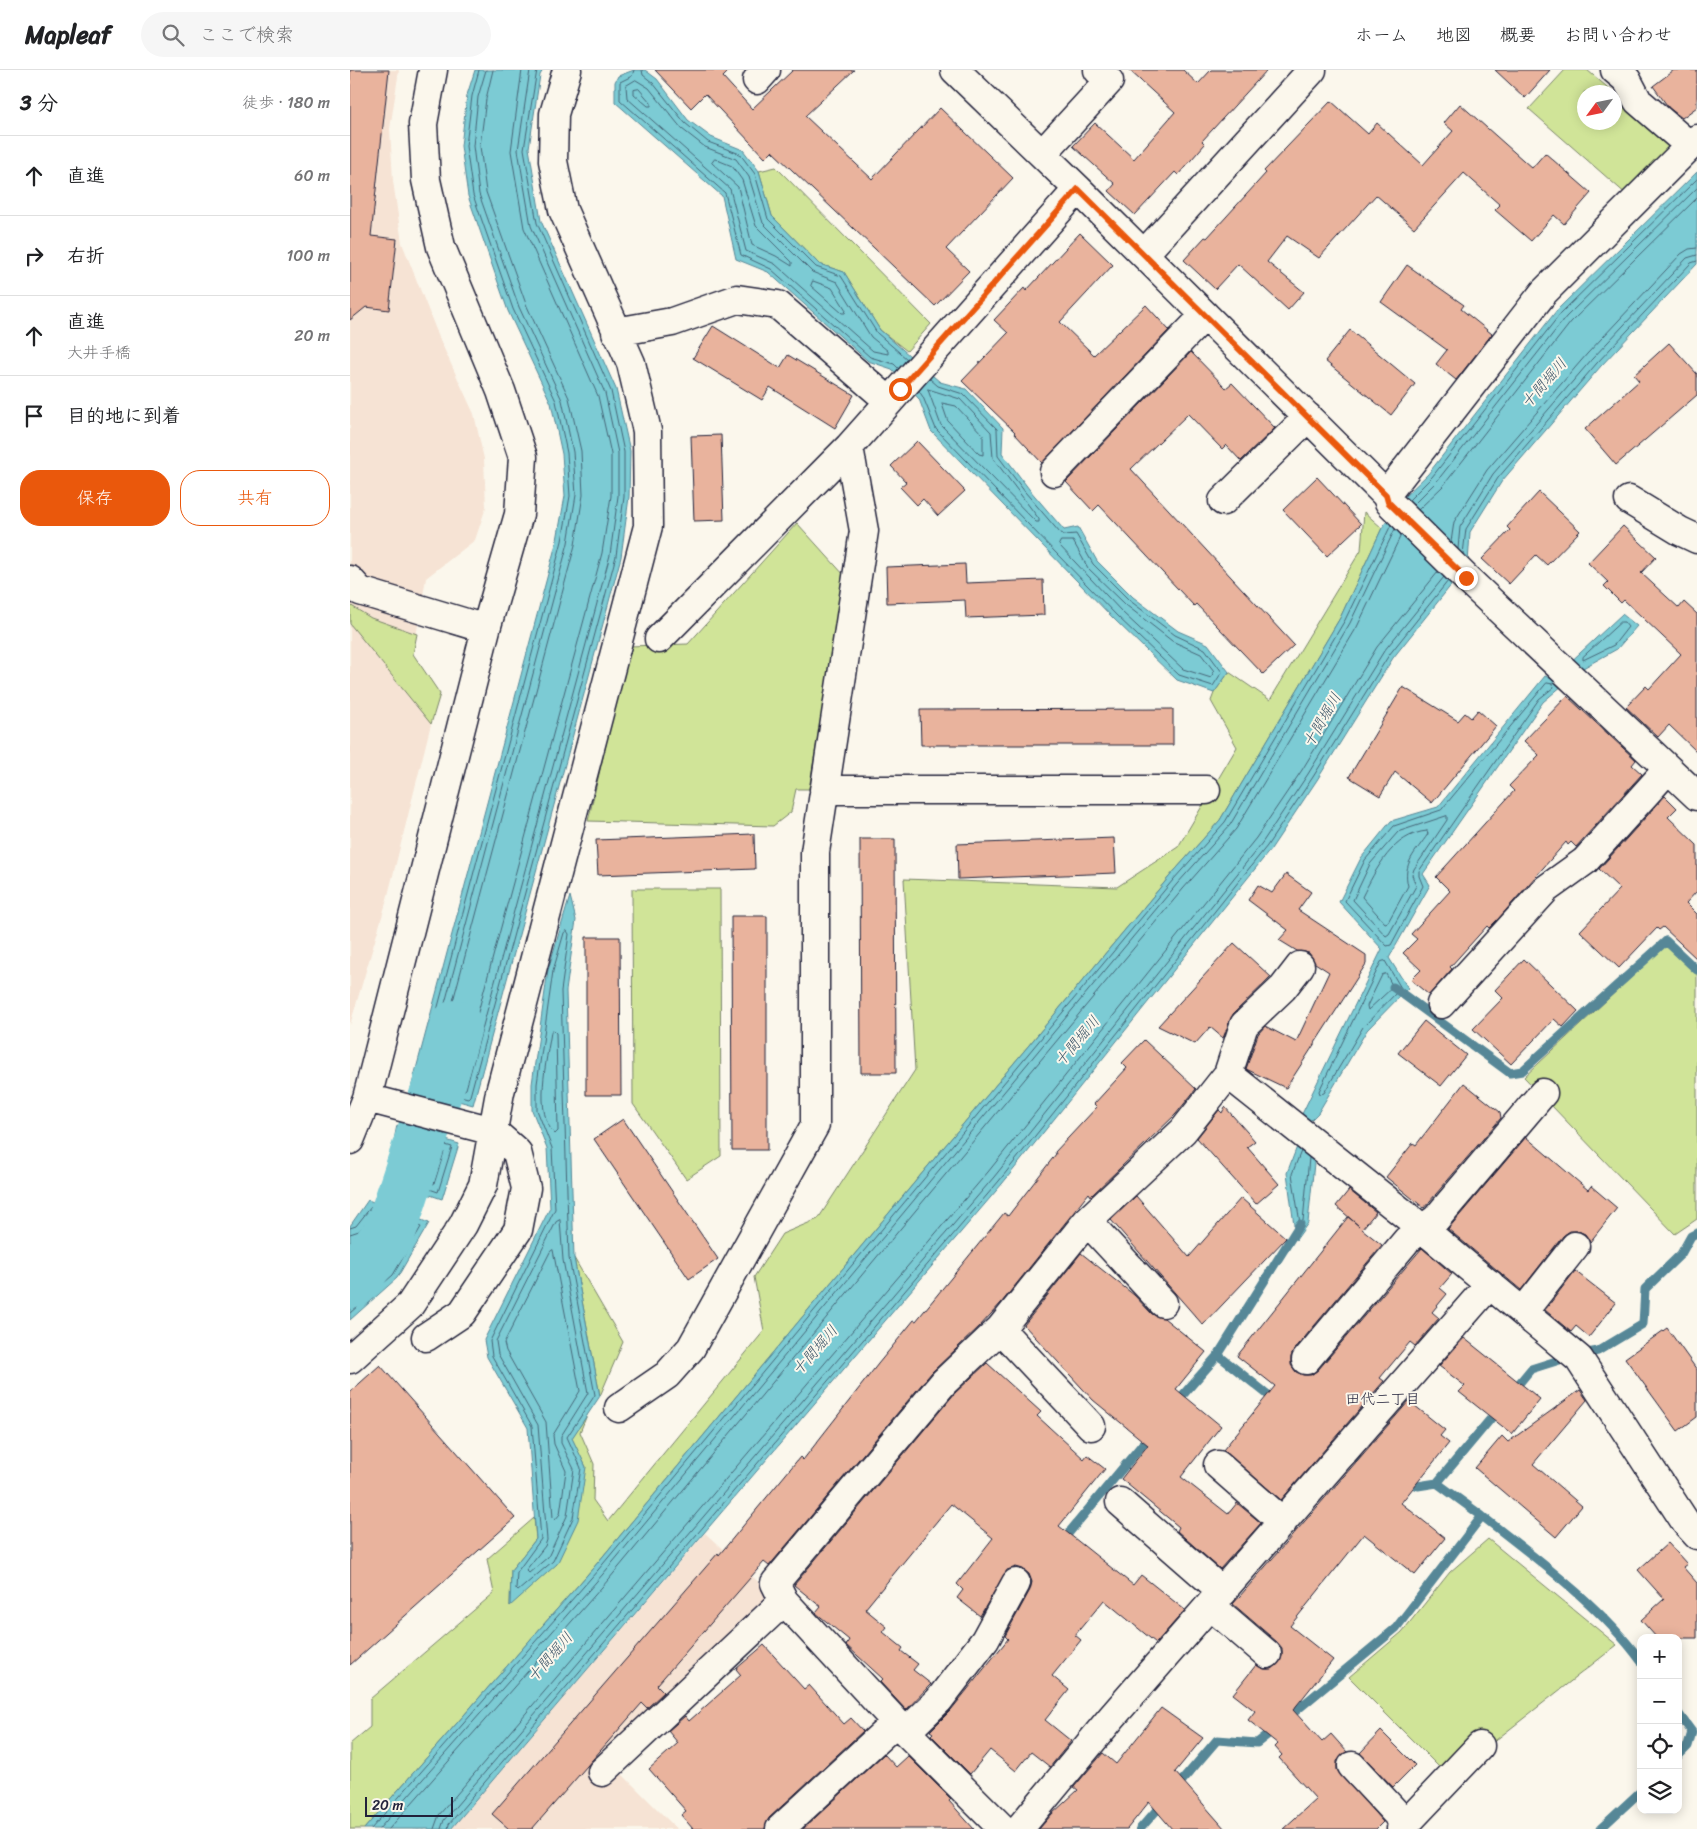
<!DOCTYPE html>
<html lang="ja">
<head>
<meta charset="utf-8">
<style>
  body { margin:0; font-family:Sriracha,"Klee One",sans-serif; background:#f6f6f6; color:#202124 }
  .controls { position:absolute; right:15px; bottom:15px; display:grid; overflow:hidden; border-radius:10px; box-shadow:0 2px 12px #0003 }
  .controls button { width:45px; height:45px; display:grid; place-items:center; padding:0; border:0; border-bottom:1px solid #e0e0e0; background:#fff; color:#202124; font:25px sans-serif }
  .compass { position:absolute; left:1227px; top:15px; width:45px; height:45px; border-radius:50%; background:#fff; box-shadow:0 2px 12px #0003; rotate:237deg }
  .scale { position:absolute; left:15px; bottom:12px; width:88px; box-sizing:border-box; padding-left:5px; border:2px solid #22223b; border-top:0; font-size:14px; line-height:18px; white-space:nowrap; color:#22223b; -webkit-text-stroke:4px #fbf7ec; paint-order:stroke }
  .stop { position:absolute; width:15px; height:15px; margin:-11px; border:4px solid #ea580c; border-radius:50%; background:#fff }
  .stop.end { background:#ea580c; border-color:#fff; box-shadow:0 1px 5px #0008 }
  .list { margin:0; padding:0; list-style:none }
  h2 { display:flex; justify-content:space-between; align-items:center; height:65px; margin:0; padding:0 20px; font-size:21px }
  h2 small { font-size:16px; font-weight:400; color:#757577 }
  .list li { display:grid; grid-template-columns:32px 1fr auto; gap:15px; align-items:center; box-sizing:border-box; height:80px; padding:0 20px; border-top:1px solid #e0e0e0 }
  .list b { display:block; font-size:19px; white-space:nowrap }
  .list p { margin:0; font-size:16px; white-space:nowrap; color:#757577 }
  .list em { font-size:16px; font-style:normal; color:#757577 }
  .actions { display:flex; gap:10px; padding:15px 20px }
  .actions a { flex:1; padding:11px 0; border:1px solid #ea580c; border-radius:20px; text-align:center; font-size:18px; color:#ea580c }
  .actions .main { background:#ea580c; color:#fff }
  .icon { flex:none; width:28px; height:28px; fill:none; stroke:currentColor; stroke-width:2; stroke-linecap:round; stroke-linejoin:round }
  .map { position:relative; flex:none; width:1347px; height:1759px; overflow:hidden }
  header { display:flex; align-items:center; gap:30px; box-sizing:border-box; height:70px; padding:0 25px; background:#fff; border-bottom:1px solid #e0e0e0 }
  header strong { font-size:24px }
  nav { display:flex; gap:28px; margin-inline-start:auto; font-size:18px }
  .search { width:350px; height:45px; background:#f6f6f6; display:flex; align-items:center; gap:12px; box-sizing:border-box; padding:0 18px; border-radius:28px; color:#757577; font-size:19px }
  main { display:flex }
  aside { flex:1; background:#fff }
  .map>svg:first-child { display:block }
  .built { fill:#f6e3d4 }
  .green { fill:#d0e498; stroke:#79836a }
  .water { fill:#7bcbd4; stroke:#578797 }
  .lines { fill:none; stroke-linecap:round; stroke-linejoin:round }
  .shore { stroke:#466678; stroke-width:1 }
  .stream { stroke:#578797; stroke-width:9 }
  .river { stroke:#7bcbd4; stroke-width:52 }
  .building { fill:#e9b39d; stroke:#22223b }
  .minor-casing { stroke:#22223b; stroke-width:31 }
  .minor { stroke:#fbf7ec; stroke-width:28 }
  .route { stroke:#ea580c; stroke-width:6 }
  .labels { text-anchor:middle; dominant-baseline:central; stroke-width:4; stroke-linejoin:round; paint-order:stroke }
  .water-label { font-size:15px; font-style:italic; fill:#3d5569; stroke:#fbf7ec }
  .neighbourhood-label { font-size:15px; fill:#22223b; stroke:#fbf7ec }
</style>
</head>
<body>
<header>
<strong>Mapleaf</strong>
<div class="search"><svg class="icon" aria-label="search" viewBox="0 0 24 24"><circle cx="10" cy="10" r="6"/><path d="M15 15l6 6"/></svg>ここで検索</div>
<nav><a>ホーム</a><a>地図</a><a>概要</a><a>お問い合わせ</a></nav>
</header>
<main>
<aside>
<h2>3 分<small>徒歩 · 180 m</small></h2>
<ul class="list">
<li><svg class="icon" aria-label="ahead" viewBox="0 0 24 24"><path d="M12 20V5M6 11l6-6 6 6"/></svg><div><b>直進</b></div><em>60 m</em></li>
<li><svg class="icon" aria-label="right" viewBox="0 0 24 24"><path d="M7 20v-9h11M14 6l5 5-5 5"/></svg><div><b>右折</b></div><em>100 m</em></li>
<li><svg class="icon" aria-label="ahead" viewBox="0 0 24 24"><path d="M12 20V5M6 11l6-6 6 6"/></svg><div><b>直進</b><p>大井手橋</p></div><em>20 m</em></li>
<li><svg class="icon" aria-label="arrive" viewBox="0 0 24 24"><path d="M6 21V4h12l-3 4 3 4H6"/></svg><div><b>目的地に到着</b></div></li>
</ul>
<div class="actions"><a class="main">保存</a><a>共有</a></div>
</aside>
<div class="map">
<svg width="1347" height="1759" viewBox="0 0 1347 1759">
  <rect width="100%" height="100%" fill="#fbf7ec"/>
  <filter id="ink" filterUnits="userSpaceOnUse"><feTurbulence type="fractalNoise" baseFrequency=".02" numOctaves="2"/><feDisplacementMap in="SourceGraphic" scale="10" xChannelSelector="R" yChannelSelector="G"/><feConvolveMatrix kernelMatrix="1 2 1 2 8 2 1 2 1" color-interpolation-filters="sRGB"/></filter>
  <g filter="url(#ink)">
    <path class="built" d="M0 0H49L40 59 43 111 52 173 90 270 124 344 134 389 136 437 125 470 76 508 63 584 90 624 81 654 36 833 0 955Z
      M355 1463 415 1518 424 1531 256 1688 327 1759H101Z"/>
    <path class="green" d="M1215 0H1237L1263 22H1234V52H1264L1265 24 1325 76 1277 125 1179 39Z
      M426 97 581 254 557 281 530 260 494 202 469 194 422 146 409 101Z
      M1014 442 1032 458 990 548 870 750 819 807 244 1497 14 1759H0V1674L20 1657V1629L144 1523 137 1489 184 1448 186 1469 161 1500 160 1536 236 1397 221 1368 237 1345 230 1362 244 1394 243 1430 258 1451 414 1261 404 1207 432 1164 468 1149 565 1000 554 809 767 817 828 777 887 677 861 631 864 623 879 602 920 630 1011 480Z
      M447 453 495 506 459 719H446L441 742 423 756 238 751 279 576 338 574Z
      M0 535 21 548 67 564 63 584 90 624 81 654 0 554Z
      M282 819H370L371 1086 336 1109 283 1034Z
      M1316 875 1347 904V1149L1325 1164 1174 1007Z
      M224 1188 273 1272 250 1326Z
      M1138 1469 1267 1575 1146 1670 1105 1713 999 1607 1052 1562 1100 1502Z"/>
    <path class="water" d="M125 0H193L190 5 179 78 191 151 266 319 280 381 279 427 271 487 123 1035 61 1018 207 470 215 426 212 384 201 333 158 241 118 126 111 76 117 25Z
      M284 0H295L307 9 338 50 361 67 393 80 409 101 422 146 469 194 494 202 530 260 590 312 616 319 653 358 652 383 679 419 714 460 728 457 747 491 783 527 828 561 858 574 879 602 864 623 827 610 764 549 581 361 569 329 542 299 518 291 418 202 386 189 372 126 265 32V12L268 6Z
      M1347 102V194L1251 296 1152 411 1120 462 1118 494 1043 588 967 710 921 779 652 1114 101 1759H14L244 1497 819 807 870 750 990 548 1032 458 1053 428 1078 404 1207 240Z
      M1272 544 1287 556 1267 579 1233 598 1193 632 1073 804 1080 815 1039 888 1058 918 1017 960 968 1043 960 1051V1076L965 1083 958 1153 946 1170 937 1103 956 1053 952 1044 1032 879 989 832 1011 788 1041 751 1088 737 1195 606 1202 609Z
      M220 826 226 850 216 921 224 1188 250 1326 222 1368 236 1397 228 1450 207 1494 160 1536 161 1500 186 1469 178 1358 137 1287 134 1270 200 1138 197 1078 182 1040V1014L198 900Z
      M47 1055 109 1074 92 1129 36 1110Z
      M18 1130 79 1153 47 1208 0 1250V1156Z"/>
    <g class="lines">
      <path class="shore" d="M129 0 122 26 116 76 123 125 163 239 206 331 217 383 220 426 212 471 68 1012 69 1015 118 1028 120 1026 266 486 274 427V382L261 321 187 153 174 79 187 0
        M136 0 128 27 123 76 129 124 169 237 212 330 223 382 226 425 218 473 75 1008 77 1010 113 1021 116 1019 260 485 268 426V383L255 323 181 156 168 80 180 0
        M143 0 136 29 130 76 136 122 176 234 219 328 231 381 233 425 225 475 84 1002 86 1005 108 1011 110 1009 252 483 261 426V384L248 326 174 158 161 81 172 0
        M284 0 282 6 270 12V30L375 123 391 185 421 199 520 287 544 294 549 299
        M292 0 293 5 303 13 335 53 358 72 390 84 405 104 418 149 466 197 491 206 527 263 557 289
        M286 10 299 18 332 59 355 77 386 89 399 107 413 153 462 202 487 212 521 267 538 281V284L523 281 425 194 396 181 380 119 277 28 276 16Z
        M289 19 301 33V36H298L284 24V20Z
        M365 89 382 96 392 110 406 156 442 192V196L426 186 402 175 388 117 362 93Z
        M463 211 482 218 496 240 495 243H492L461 216Z
        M578 319 610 329 641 362 643 388 689 449V452H686L591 355Z
        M569 321 573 327 586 359 767 546 829 605 863 616 872 602 855 579 825 565 779 530 743 494 726 464 714 465 710 463 675 422 648 386 647 359 613 324 588 316 580 309
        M592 333 606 336 633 365V385L629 384 598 351Z
        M1059 430 1082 407 1211 243 1347 109
        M1063 435 1087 411 1216 247 1347 118
        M1068 440 1093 416 1221 252 1347 128
        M711 471H723L738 498 776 535 822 571 851 584 864 601 861 608 833 599 772 542 709 475Z
        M1101 472 1104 452 1137 400 1237 284 1331 184 1339 179 1347 178
        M1108 479 1110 457 1143 404 1242 289 1337 188 1347 185
        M1113 484 1116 459 1148 408 1247 293 1341 193 1347 191
        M1271 552H1274L1278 557 1264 575 1233 590V587Z
        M1197 613 1203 614 1204 617 1189 629 1069 801V806L1073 816 1041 875 1037 876 995 831 1015 790 1044 756 1091 740Z
        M1097 746V750L1064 799 1062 805 1066 816 1039 864 1036 866 1003 830 1020 794 1048 762Z
        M1077 761 1078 764C1066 782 1052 793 1058 816L1038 852 1035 853 1012 827C1026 799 1043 764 1077 761Z
        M217 861 219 864 211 921 219 1188 245 1325 217 1367 231 1398 223 1448 203 1491 168 1521 166 1519 167 1502 191 1469 182 1356 142 1286 140 1271 205 1139 202 1078 187 1040V1014L203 901 214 863Z
        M1035 891 1051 918 1013 957 974 1023 970 1024 969 1021 1031 892Z
        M1036 904 1043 917 1018 940 1017 936 1032 905Z
        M203 960 206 963 208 1061 205 1064C183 1044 197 989 201 962Z
        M52 1062 102 1077 88 1122 42 1106Z
        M57 1070 94 1082 84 1114 50 1102Z
        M63 1080 85 1087 80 1104 58 1097Z
        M951 1081 942 1104 950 1153 953 1151 959 1088
        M210 1150 213 1190 238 1323 211 1366V1373L224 1399 217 1446 198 1487 179 1503 176 1500 195 1476 197 1470 188 1355 148 1284 146 1271 206 1152Z
        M0 1158 6 1156 21 1137 71 1157 43 1205 0 1243
        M0 1164 9 1161 23 1144 61 1160 39 1201 0 1235
        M0 1172 13 1168 26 1153 51 1164 33 1196 0 1225
        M203 1180 230 1321 203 1365 204 1374 216 1401 210 1444 205 1450 203 1448 196 1352 156 1281 154 1273 200 1182Z
        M21 1759 248 1500 823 810 875 752 995 550 1041 455
        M29 1759 253 1504 827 814 880 755 1000 553 1045 459
        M39 1759 259 1509 833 819 886 759 1007 557 1051 465
        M84 1759 89 1745 638 1102 906 768 952 700 1027 577 1088 502
        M91 1759 94 1750 644 1107 912 773 958 704 1034 581 1094 507
        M98 1759 99 1754 649 1111 917 776 963 707 1039 585 1098 511"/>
      <path class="stream" d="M1043 917 1160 1003 1172 1001 1316 871 1347 900
        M1232 1284 1248 1281 1293 1254 1295 1219 1331 1184 1341 1166 1347 1163
        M1162 1322 1181 1299 1219 1287
        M927 1332 868 1285 950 1154
        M825 1334 868 1285
        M970 1367 986 1379 1020 1394
        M1087 1413 1148 1340
        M1132 1446C1188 1490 1249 1534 1291 1591
        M712 1471 801 1364
        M668 1543 682 1507 688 1500
        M1328 1643 1342 1662 1338 1676 1328 1686
        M936 1649 1046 1558 1132 1446 1087 1413 1068 1416 1057 1411
        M825 1719 867 1670 907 1673 926 1658
        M790 1759 813 1733
        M1250 1759 1291 1721"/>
      <path class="river" d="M0 1212 9 1204 40 1162 95 996 106 956"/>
    </g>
    <path class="building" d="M0 0H39L21 166 47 169 39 240 16 237 0 250Z
      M305 0H380L373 7 402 39 443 0H504L455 46 522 109 590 38 663 108 596 179 619 201 585 236 422 81 415 88 355 24 341 38Z
      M779 0H833L848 14 861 0H917L852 71 855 74 828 105 825 102 785 145 759 121 765 114 723 76 745 53 784 89 825 42Z
      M1145 0H1200L1175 28Z
      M1324 0H1347V37L1332 48 1319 38 1303 16Z
      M981 31 1018 64 1027 53 1073 95 1103 61 1094 53 1110 34 1182 98 1195 83 1241 123 1214 154 1204 145 1181 171 1145 140 1150 135 1114 103 1064 158 1026 125 969 188 937 166 917 192 954 222 938 240 888 194 865 219 834 190 855 167 857 168 916 103 914 101Z
      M730 163 763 195 710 252 744 285 796 235 819 260 692 393 664 363 665 362 612 311 658 263 644 250 674 218 676 221Z
      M1057 195 1114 235 1111 239 1142 264 1106 310 1086 294 1097 280 1031 232Z
      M363 256 430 298 438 285 504 325 485 358 420 317 412 330 343 288Z
      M1000 260 1065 314 1041 345 975 291Z
      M1319 273 1347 304V325L1266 395 1235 359 1289 311 1284 305Z
      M841 282 876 318 882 313 925 358 891 391 876 375 872 379 838 344 781 399 944 575 913 604 846 534 844 536 749 435 743 441 716 412Z
      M371 365 374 450 344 451 341 366Z
      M567 371 615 421 588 446 573 429 567 435 550 417 556 412 541 396Z
      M967 407 1011 454 977 486 933 440Z
      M1189 422 1230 461 1197 495 1186 485 1159 514 1132 489 1160 460 1157 457Z
      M1273 456 1306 487 1291 503 1329 538 1334 532 1347 544V682L1319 655 1308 667 1276 637 1296 616 1299 619 1331 584 1274 530 1271 533 1254 516 1258 512 1238 493Z
      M615 494 616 513 693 510 694 545 616 548 615 530 537 533 536 497Z
      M1053 617 1108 651 1115 643 1121 648 1128 640 1146 656 1082 733 1045 702 1030 726 999 707Z
      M1217 626 1286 690 1282 695 1292 704 1226 777 1221 772 1218 775 1216 772 1149 848 1139 858 1137 856 1100 897 1102 899 1079 925 1061 910 1071 900 1053 883 1067 869 1061 864 1100 821 1086 807 1164 721 1159 716 1189 685 1174 671Z
      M823 639V675H571L570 640Z
      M1315 726 1327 738 1318 747 1347 775V821L1336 833 1347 844V889L1313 857 1309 860 1307 858 1269 898 1230 861 1270 819 1249 799Z
      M404 764 405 799 248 805 246 770Z
      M764 768 766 803 608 809 607 774Z
      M510 769H545L546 1003H511Z
      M936 804 961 822 948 840 1016 885V894L936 1018 896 999 908 964 915 956 946 972 979 902 965 893 959 883 947 881 929 870 938 860 898 830 908 815 922 823Z
      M381 846H417V1080H382Z
      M236 867H270L271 1025H236Z
      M884 873 921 907 883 944 873 968 860 957 845 974 808 956Z
      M1174 889 1228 941 1213 957 1204 949 1161 994 1123 959 1153 928 1145 920Z
      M1074 951 1116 985 1091 1016 1048 983Z
      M794 970 846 1019 826 1044 741 1126 739 1123 652 1232 630 1256 582 1302 419 1496 414 1492 307 1615 314 1622 297 1638 292 1633 182 1759H159L142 1744 368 1483 369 1485 450 1387 453 1390 528 1294 564 1250 566 1251 654 1143 658 1146 706 1084 705 1082 747 1037 744 1034 777 998 772 993Z
      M1114 1013 1150 1042 1151 1048 1074 1138 1036 1107 1063 1073 1066 1075Z
      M875 1037 905 1071 897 1077 929 1114 906 1134 847 1068 869 1040 872 1043Z
      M273 1049 368 1189 339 1209 244 1069Z
      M1176 1067 1238 1120 1241 1116 1267 1138 1240 1172 1235 1164 1228 1161H1220L1213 1166 1171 1220 1098 1159Z
      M999 1120 1026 1142 1012 1159 1032 1175 944 1280 941 1287V1295L946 1302 953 1305H961L968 1300 1072 1178 1102 1204 1090 1218 1097 1224 1082 1242 1089 1248 1065 1276 1060 1272 1030 1308 1034 1311 931 1430 873 1380 925 1316 887 1286 998 1147 1009 1156 986 1136Z
      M786 1126 839 1187 891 1128 936 1168 853 1255 761 1150Z
      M731 1183 784 1225 802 1244 814 1248 856 1282 826 1319 871 1356 831 1407 878 1444 887 1433 911 1453 870 1499 827 1461 829 1457 771 1409 798 1375 743 1330 674 1255Z
      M1225 1201 1266 1233 1239 1267 1226 1256 1221 1262 1195 1240Z
      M1317 1258 1347 1300V1347L1328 1361 1275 1288Z
      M1114 1268 1190 1329 1162 1364 1109 1322 1115 1316 1089 1296Z
      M637 1293 691 1342 687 1346 734 1389 737 1385 755 1399 709 1456 783 1515 791 1505 835 1540 806 1573 754 1530 725 1565 731 1570 702 1606 719 1620 695 1650 721 1671 700 1697 681 1682 666 1701 640 1680 620 1704 581 1665 583 1663 580 1661 601 1640 658 1569 655 1566 680 1520 682 1512 679 1504 673 1499 666 1497 657 1500 630 1546 607 1528 613 1520 607 1514 643 1468 601 1434 515 1539 537 1557 533 1562 553 1578 551 1581 568 1594 563 1600 581 1614 556 1640 530 1612 533 1609 496 1575 499 1570 466 1543 471 1537 444 1515 605 1323Z
      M30 1295 165 1448 0 1595V1322Z
      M1230 1320 1237 1330 1183 1394 1232 1436 1206 1467 1125 1398 1152 1366 1158 1372Z
      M1059 1331 1095 1360 1090 1366 1099 1373 1051 1433 1095 1468 1065 1505 1014 1464 940 1556 983 1590 943 1640 972 1672 981 1664 997 1682 987 1691V1700L1033 1752 1026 1759H933L966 1729 929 1688 932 1685 925 1677 928 1674 898 1650 905 1641 883 1624 906 1595 914 1599H922L928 1594 932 1586V1578L927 1572 883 1534Z
      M1318 1473 1337 1494 1333 1497 1347 1513V1568H1307L1291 1550 1314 1529 1288 1500Z
      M414 1575 454 1619 459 1615 494 1654 501 1648 513 1661 419 1748 415 1759H343L331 1745 336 1741 299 1699 328 1673 318 1661 335 1646 339 1651 391 1605 386 1599Z
      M811 1638 853 1668 825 1702 875 1759H822L799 1732 777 1759H689L702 1744 728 1720 724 1717 753 1683 766 1694Z
      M1031 1661 1065 1695 1043 1717 1010 1683Z
      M534 1684 546 1697 558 1686 601 1729 599 1731 624 1759H453Z"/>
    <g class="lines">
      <g class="minor-casing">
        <path id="minor" d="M605 0 728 119 1036 425 1039 432 1116 508 1347 726
          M1265 0 1277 10 1288 31 1340 76
          M407 10 416 0
          M692 84 759 11 748 0
          M794 184 962 0
          M266 262 322 252 387 229 428 235 539 331
          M704 402 855 245
          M1036 425 1194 222 1347 69
          M1279 430 1330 461 1347 469
          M873 431 958 347
          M0 510 10 521 136 559
          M309 569 499 377 728 119
          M474 720H856
          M1091 934 1196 819 1235 791 1317 700
          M878 1004 894 955 933 918 950 896
          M17 1028 143 1061 167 1082 176 1118 168 1160 112 1243 76 1267
          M0 1070 17 1028 136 559 169 444 173 387 151 321 91 177 76 110 73 54 83 0
          M737 1151 813 1233
          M1173 1242 1225 1176
          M650 1259 741 1356
          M0 1289 60 1235 113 1155 133 1115 150 1022 298 456 297 361 281 293 213 140 203 91 204 44 217 0
          M956 1290 1057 1170 1086 1149 1193 1023
          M269 1338 317 1305 341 1278 465 1055V782L514 461 499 377
          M868 1395 933 1452
          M770 1432 873 1522
          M861 1536 917 1584
          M556 1662 589 1630 635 1570 666 1513
          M1002 1696 1056 1754
          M252 1702 434 1531
          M430 1759 546 1652
          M653 1759 546 1652 434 1531 425 1513 594 1312 650 1259 737 1151 833 1061 878 1004 1073 1159 1229 1289 1336 1453 1347 1465
          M669 1759 762 1647 1140 1214
          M1051 1759 1130 1676"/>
      </g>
      <use href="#minor" class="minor"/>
    </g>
  </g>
  <g class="lines" filter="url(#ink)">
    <path class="route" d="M550 319 728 119 1036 425 1038 432 1116 508"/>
  </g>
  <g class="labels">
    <g class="water-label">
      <text transform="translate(1194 313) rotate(-49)">十間堀川</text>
      <text transform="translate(972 650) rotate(-60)">十間堀川</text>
      <text transform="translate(727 971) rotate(-50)">十間堀川</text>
      <text transform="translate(465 1280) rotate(-49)">十間堀川</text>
      <text transform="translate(200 1587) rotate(-49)">十間堀川</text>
    </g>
    <g class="neighbourhood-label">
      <text x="1033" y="1329">田代二丁目</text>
    </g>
  </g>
</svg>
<div class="controls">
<button>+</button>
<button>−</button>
<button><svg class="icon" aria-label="locate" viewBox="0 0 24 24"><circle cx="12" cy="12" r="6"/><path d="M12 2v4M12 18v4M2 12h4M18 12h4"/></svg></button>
<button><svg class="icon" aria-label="layers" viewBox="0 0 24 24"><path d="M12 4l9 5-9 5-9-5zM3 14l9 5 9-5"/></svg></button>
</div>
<svg class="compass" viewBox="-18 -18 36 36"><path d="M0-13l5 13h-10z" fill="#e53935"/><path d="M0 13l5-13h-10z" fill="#757577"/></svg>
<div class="scale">20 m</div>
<div class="stop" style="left:550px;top:319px"></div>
<div class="stop end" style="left:1116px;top:508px"></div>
</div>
</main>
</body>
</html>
